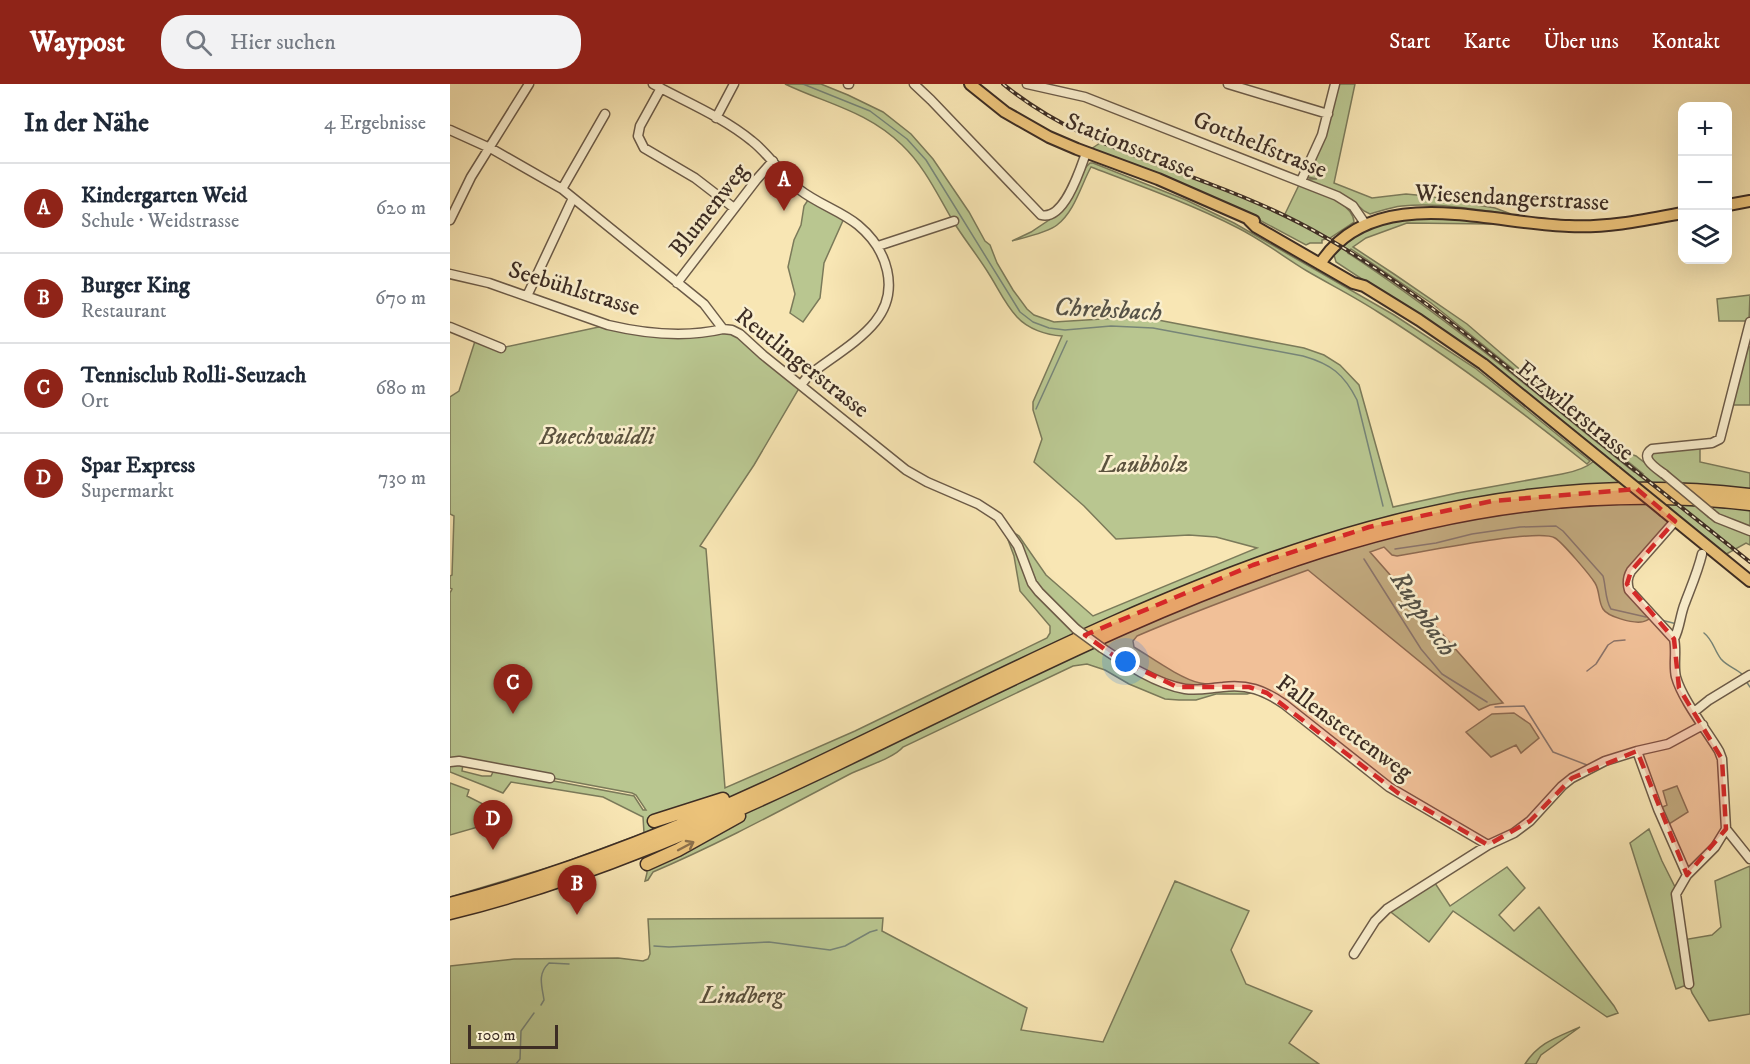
<!DOCTYPE html>
<html lang="de">
<head>
<meta charset="utf-8">
<style>
  body { margin:0; font-family:"IM FELL DW Pica",serif; background:#f2f2f3; color:#1f2937 }
  .controls { position:absolute; right:18px; top:18px; display:grid; overflow:hidden; border-radius:12px; box-shadow:0 6px 24px #0002 }
  .controls button { width:54px; height:54px; display:grid; place-items:center; padding:0; border:0; border-bottom:2px solid #e0e1e3; background:#fff; color:#1f2937; font:30px sans-serif }
  .scale { position:absolute; left:18px; bottom:15px; width:90px; box-sizing:border-box; padding-left:6px; border:3px solid #3d2d24; border-top:0; font-size:16px; line-height:21px; white-space:nowrap; color:#3d2d24; -webkit-text-stroke:4px #faefce; paint-order:stroke }
  .you { position:absolute; left:676px; top:578px; width:21px; height:21px; margin:-15px; border:4px solid #fff; border-radius:50%; background:#1a73e8; box-shadow:0 0 0 9px #1a73e833 }
  .badge { display:grid; place-items:center; width:39px; height:39px; border-radius:50%; background:#8f2418; color:#fff; font-size:20px; font-weight:700 }
  .pin { position:absolute; translate:-50% -50px; filter:drop-shadow(0 2px 3px #0008) }
  .pin::after { content:''; position:absolute; top:32px; width:21px; height:18px; background:inherit; clip-path:polygon(0 0,100% 0,50% 100%) }
  .list { margin:0; padding:0; list-style:none }
  h2 { display:flex; justify-content:space-between; align-items:center; height:78px; margin:0; padding:0 24px; font-size:26px }
  h2 small { font-size:20px; font-weight:400; color:#747a83 }
  .list li { display:grid; grid-template-columns:39px 1fr auto; gap:18px; align-items:center; box-sizing:border-box; height:90px; padding:0 24px; border-top:2px solid #e0e1e3 }
  .list b { display:block; font-size:22px; white-space:nowrap }
  .list p { margin:0; font-size:20px; white-space:nowrap; color:#747a83 }
  .list em { font-size:20px; font-style:normal; color:#747a83 }
  .icon { flex:none; width:33px; height:33px; fill:none; stroke:currentColor; stroke-width:2; stroke-linecap:round; stroke-linejoin:round }
  .map { position:relative; flex:none; width:1300px; height:980px; overflow:hidden }
  header { display:flex; align-items:center; gap:36px; box-sizing:border-box; height:84px; padding:0 30px; background:#8f2418; color:#fff }
  header strong { font-size:28px }
  nav { display:flex; gap:33px; margin-inline-start:auto; font-size:21px }
  .search { width:420px; height:54px; background:#f2f2f3; display:flex; align-items:center; gap:15px; box-sizing:border-box; padding:0 21px; border-radius:24px; color:#747a83; font-size:22px }
  main { display:flex }
  aside { flex:1; background:#fff }
  .map>svg:first-child { display:block }
  .green { fill:#b9c690; stroke:#7b7a5a; stroke-width:1.5; fill-rule:evenodd }
  .lines { fill:none; stroke-linecap:round; stroke-linejoin:round }
  .stream { stroke:#778578; stroke-width:1.5 }
  .minor-casing { stroke:#6c5b48; stroke-width:11 }
  .major-casing { stroke:#3d2d24; stroke-width:14 }
  .highway-casing { stroke:#3d2d24; stroke-width:15 }
  .minor { stroke:#faefce; stroke-width:8 }
  .major { stroke:#ecc37a; stroke-width:10 }
  .highway { stroke:#ecc37a; stroke-width:12 }
  .rail-casing { stroke:#3d2d24; stroke-width:4 }
  .rail { stroke:#faefce; stroke-width:1.5; stroke-dasharray:4.5; stroke-linecap:butt }
  .minor-bridge-casing { stroke:#6c5b48; stroke-width:11; stroke-linecap:butt }
  .major-bridge-casing { stroke:#3d2d24; stroke-width:14; stroke-linecap:butt }
  .minor-bridge { stroke:#faefce; stroke-width:8 }
  .major-bridge { stroke:#ecc37a; stroke-width:10 }
  .oneway { stroke:#8c704b }
  .marked { fill:#d62828; fill-opacity:0.2; stroke:#d62828; stroke-width:4.5; stroke-dasharray:12 8; stroke-linejoin:round }
  .labels { text-anchor:middle; dominant-baseline:central; stroke-width:5; stroke-linejoin:round; paint-order:stroke }
  .street-label { font-size:24px; fill:#3d2d24; stroke:#faefce }
  .park-label { font-size:24px; font-style:italic; fill:#5c533f; stroke:#faefce }
  .water-label { font-size:26px; font-style:italic; fill:#555247; stroke:#faefce }
</style>
</head>
<body>
<header>
<strong>Waypost</strong>
<div class="search"><svg class="icon" aria-label="search" viewBox="0 0 24 24"><circle cx="10" cy="10" r="6"/><path d="M15 15l6 6"/></svg>Hier suchen</div>
<nav><a>Start</a><a>Karte</a><a>Über uns</a><a>Kontakt</a></nav>
</header>
<main>
<aside>
<h2>In der Nähe<small>4 Ergebnisse</small></h2>
<ul class="list">
<li><span class="badge">A</span><div><b>Kindergarten Weid</b><p>Schule · Weidstrasse</p></div><em>620 m</em></li>
<li><span class="badge">B</span><div><b>Burger King</b><p>Restaurant</p></div><em>670 m</em></li>
<li><span class="badge">C</span><div><b>Tennisclub Rolli-Seuzach</b><p>Ort</p></div><em>680 m</em></li>
<li><span class="badge">D</span><div><b>Spar Express</b><p>Supermarkt</p></div><em>730 m</em></li>
</ul>
</aside>
<div class="map">
<svg width="1300" height="980" viewBox="0 0 1300 980">
  <rect width="100%" height="100%" fill="#f8e6b4"/>
  <filter id="stains"><feTurbulence type="fractalNoise" baseFrequency=".00333" numOctaves="4"/><feColorMatrix values="0 0 0 0 .2 0 0 0 0 .09 0 0 0 0 .02 0 0 0 .5 -.17"/></filter>
  <radialGradient id="worn" r=".72"><stop offset=".6" stop-color="#630" stop-opacity="0"/><stop offset="1" stop-color="#630" stop-opacity=".3"/></radialGradient>
  <path class="green" d="M335 0H371L398 11 433 28 461 50 483 75 519 128 535 157 540 161 547 179 563 206 577 225 584 231 604 238 668 234 708 236 854 264 874 271 890 281 909 301 943 423 1007 409 1112 390C1123 388 1135 385 1144 377L1158 388 979 239 886 178 884 171 896 157 922 143 964 132 1050 138 1041 140 957 139 916 154 903 163 944 190 1017 240 1082 296 1091 302H1094L1097 307 1160 361 1169 366 1186 372 1204 386V378L1201 373 1203 368 1250 362V378L1300 389V461L1296 459 1271 473 1226 437 1181 487 1177 500 1204 533C1200 534 1195 538 1191 538 1182 539 1158 533 1153 525 1148 517 1150 507 1145 499 1140 491 1113 459 1105 454 1089 444 972 468 947 472L942 471 934 463 920 468 1053 619 1040 621 1029 626 858 486C800 507 743 528 687 552L683 557 684 563C702 574 731 595 750 599 773 604 791 593 815 605L797 610H766L746 616H729L715 615 679 600 655 586 637 580 623 582 453 663C444 674 414 683 400 690 335 724 271 759 203 788L198 796 195 797 197 789 196 772 108 804 0 835V813L107 781 194 749 193 733 153 713 61 698 53 709 0 688V679L13 680 12 687 32 692H41L44 686 184 712 193 726H196L186 711 182 709 0 675V509L2 505 0 504V492L2 491 4 432 0 430V313L9 307 26 254 51 264 158 241 203 249 282 246 351 301 304 381 250 462 256 465 275 704 405 647 597 554 600 549V542L570 507 564 472 557 453V444L569 452 596 491 643 532 807 464 766 453 739 451 666 455 634 422 584 378 592 355 583 326V318L612 252C596 251 578 245 567 233 555 220 548 204 539 190 528 172 514 155 503 137 487 110 475 83 452 61 417 27 377 20 335 0ZM901 165 981 219 1192 389 1184 388C1090 313 999 235 898 169Z
    M885 0H905L884 99 922 114 956 110 977 112 1045 124 1061 130C1026 126 988 118 952 122 941 123 931 127 920 130L914 127 902 116 859 98 858 95H867L853 92 868 60Z
    M650 59 775 105 834 132 849 101C865 108 903 117 904 138L880 154 872 156V159H860L856 161 802 132 641 65Z
    M640 79H643L736 116 784 139 944 231 1025 284 1140 377 1137 380C1070 326 1001 274 928 228 905 213 881 201 857 187 834 173 812 156 788 144 741 120 691 102 641 83 631 101 625 127 607 141 599 148 573 154 562 157L581 148 608 130 636 83Z
    M360 113 395 132 374 179 370 214 353 238 340 229 345 210 338 183 344 156 351 141 354 122Z
    M1300 211 1299 237H1269L1267 215Z
    M1294 262 1300 263V321H1279Z
    M1064 629 1080 640 1089 654 1071 669 1066 661 1041 673 1016 648 1042 630Z
    M0 699 19 706 17 712 33 720 28 729V743L0 751Z
    M1227 702 1238 728 1216 742 1208 725 1217 721 1213 707Z
    M1199 745 1212 777 1225 803 1233 856 1262 851 1271 843 1265 797 1300 782V930L1259 937 1242 909 1239 900 1226 905 1180 759Z
    M1057 783 1075 804 1049 831 1064 847 1089 823 1164 922 1168 929 1157 933 1003 827 979 858 937 825 983 796 1000 822Z
    M725 797 799 827 781 866 796 900 862 927 839 959 869 980H0V882L64 875 168 874 193 877 198 875 200 870 198 835 433 834 432 847 577 924 571 946 653 958Z
    M1130 943 1091 971 1086 980H1075C1089 958 1108 953 1130 943Z"/>
  <g class="lines">
    <path class="stream" d="M353 0 420 27 457 55 476 76 570 228 583 238 599 244 615 246 661 242 703 244 853 272C881 280 894 290 907 316L933 422
      M586 325 617 257
      M945 465 986 459 1022 450 1070 443 1106 442 1113 447 1153 492C1156 502 1155 516 1161 525L1196 533
      M914 475 971 565 992 590 1037 618
      M1211 536 1227 540
      M1254 549C1263 556 1264 566 1271 575 1277 582 1285 584 1292 590
      M1137 587 1146 580 1158 561 1164 557 1175 556
      M1296 597 1300 603
      M1045 623 1074 622 1103 668 1137 681
      M204 862 219 863 319 858 380 866 395 862 420 848 427 846
      M91 921 94 916C92 902 87 890 99 879L119 880
      M66 980 70 975 71 947 84 929"/>
    <g class="minor-casing">
      <path id="minor" d="M203 0C236 18 273 33 302 57 320 71 332 92 350 106 368 120 391 127 408 141 437 165 451 206 425 238 409 258 378 276 358 292L351 301
        M398 0H399
        M464 0 481 16 591 131C614 137 630 86 636 69
        M577 0 635 13 887 112 903 122 916 141
        M778 0 878 30
        M211 4 190 42 188 52 194 64 245 94 284 124
        M266 34 284 0
        M0 46 42 65 112 105 254 220 273 245 282 246 290 250 313 271 456 386 477 398 528 420 548 433 568 462 582 499 589 508 626 545
        M851 97 872 51 885 0
        M112 105 155 30
        M0 136 21 93 79 0
        M428 162 504 137
        M0 190 39 199 158 241C196 250 235 254 273 245
        M227 199 307 95 323 77
        M77 212 123 114
        M0 243 51 264
        M1214 390C1206 384 1189 374 1202 365L1262 359 1270 355 1300 238
        M1262 430 1267 434 1300 447
        M1225 437 1181 487C1177 494 1177 499 1179 506L1224 555C1227 567 1223 581 1226 593 1232 615 1257 647 1269 667L1272 675 1276 745 1300 775
        M1224 555C1230 544 1230 531 1235 519 1241 503 1248 487 1252 470
        M652 564C676 580 706 600 735 605 748 607 760 604 773 603 797 600 814 606 834 620L939 703 1038 761
        M1244 628 1259 616 1300 591
        M1187 667 1208 725 1237 791
        M0 678 9 677 100 694
        M904 870 925 837 937 825 1038 761 1064 749 1080 737 1112 702 1122 694 1155 677 1187 667 1218 660 1253 641
        M1239 900 1226 810 1237 791 1265 763 1276 745"/>
    </g>
    <g class="major-casing">
      <path id="major" d="M520 0 555 28 599 53 627 65 708 95 804 137
        M1278 121 1300 117
        M799 136 806 143 903 199 914 202 969 236 1033 280 1166 388
        M870 180C923 97 1040 140 1119 142 1157 144 1195 136 1232 129
        M1214 427 1300 497"/>
    </g>
    <g class="highway-casing">
      <path id="highway" d="M204 737 273 715
        M197 780 228 766 289 732
        M0 820C114 790 224 747 331 697 641 552 943 368 1300 411
        M0 829C135 796 263 739 387 680 682 539 961 380 1300 420"/>
    </g>
    <use href="#minor" class="minor"/>
    <use href="#major" class="major"/>
    <use href="#highway" class="highway"/>
    <g class="rail-casing">
      <path id="rail" d="M553 0C618 53 684 70 760 100 800 115 839 132 875 153 955 199 1024 256 1095 314 1163 369 1232 424 1300 478"/>
    </g>
    <use href="#rail" class="rail"/>
    <g class="minor-bridge-casing">
      <path id="minor-bridge" d="M1214 390 1262 430
        M626 545 652 564"/>
    </g>
    <g class="major-bridge-casing">
      <path id="major-bridge" d="M1166 388 1214 427"/>
    </g>
    <use href="#minor-bridge" class="minor-bridge"/>
    <use href="#major-bridge" class="major-bridge"/>
  </g>
  <defs><path id="oneway-shaft" d="M-6 0H5M1.5-3L5.5 0L1.5 3" fill="none" stroke-width="1.6" stroke-linecap="round" stroke-linejoin="round" transform="scale(1.5)"/></defs>
  <use class="oneway" href="#oneway-shaft" transform="translate(236 762) rotate(-28)"/>
  <path class="marked" d="M1187 405 1225 437 1181 487 1177 500 1224 555 1229 604 1272 675 1276 745 1237 791 1187 667 1122 694 1080 737 1038 761 948 709 817 609 799 603H727L667 574 635 551 803 481 919 443 1042 417Z"/>
  <g class="labels">
    <g class="street-label">
      <text transform="translate(810 61) rotate(22)">Gotthelfstrasse</text>
      <text transform="translate(680 62) rotate(22)">Stationsstrasse</text>
      <text transform="translate(1062 114) rotate(3)">Wiesendangerstrasse</text>
      <text transform="translate(259 126) rotate(-52)">Blumenweg</text>
      <text transform="translate(124 205) rotate(17)">Seebühlstrasse</text>
      <text transform="translate(352 279) rotate(38)">Reutlingerstrasse</text>
      <text transform="translate(1125 327) rotate(39)">Etzwilerstrasse</text>
      <text transform="translate(894 644) rotate(36)">Fallenstettenweg</text>
    </g>
    <g class="park-label">
      <text x="147" y="353">Buechwäldli</text>
      <text x="694" y="381">Laubholz</text>
      <text x="292" y="912">Lindberg</text>
    </g>
    <g class="water-label">
      <text transform="translate(658 226) rotate(3)">Chrebsbach</text>
      <text transform="translate(973 530) rotate(56)">Ruppbach</text>
    </g>
  </g>
  <rect width="100%" height="100%" filter="url(#stains)"/>
  <rect width="100%" height="100%" fill="url(#worn)"/>
</svg>
<div class="controls">
<button>+</button>
<button>−</button>
<button><svg class="icon" aria-label="layers" viewBox="0 0 24 24"><path d="M12 4l9 5-9 5-9-5zM3 14l9 5 9-5"/></svg></button>
</div>
<div class="scale">100 m</div>
<div class="you"></div>
<div class="pin badge" style="left:334px;top:127px">A</div>
<div class="pin badge" style="left:127px;top:831px">B</div>
<div class="pin badge" style="left:63px;top:630px">C</div>
<div class="pin badge" style="left:43px;top:766px">D</div>
</div>
</main>
</body>
</html>
